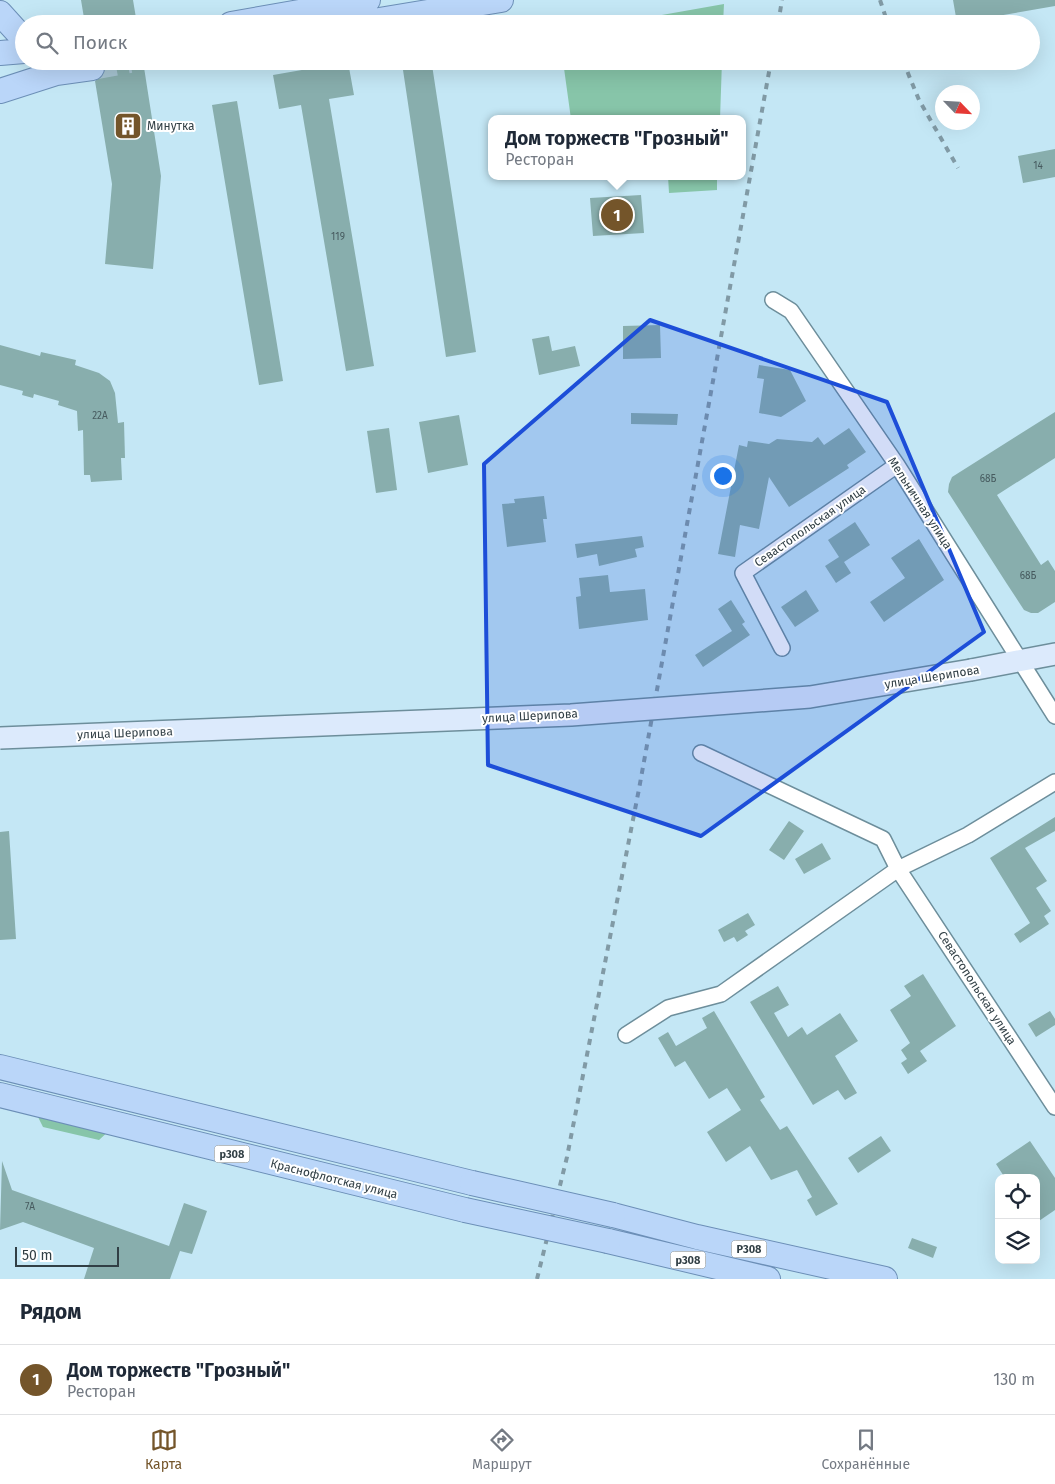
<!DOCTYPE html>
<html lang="ru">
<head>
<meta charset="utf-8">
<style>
  body { margin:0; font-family:"Fira Sans",sans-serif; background:#f2f2f3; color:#1f2937 }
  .controls { position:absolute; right:15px; bottom:15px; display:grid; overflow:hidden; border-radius:10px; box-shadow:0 5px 20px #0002 }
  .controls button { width:45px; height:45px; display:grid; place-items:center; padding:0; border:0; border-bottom:1px solid #e0e1e3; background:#fff; color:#1f2937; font:25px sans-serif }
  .compass { position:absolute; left:935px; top:85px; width:45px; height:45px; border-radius:50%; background:#fff; box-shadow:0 5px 20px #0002; rotate:115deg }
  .scale { position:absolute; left:15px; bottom:12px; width:104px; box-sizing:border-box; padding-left:5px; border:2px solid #313f45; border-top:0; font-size:14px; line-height:18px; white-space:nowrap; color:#313f45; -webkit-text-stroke:4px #fff; paint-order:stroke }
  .you { position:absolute; left:722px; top:475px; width:18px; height:18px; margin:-12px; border:4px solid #fff; border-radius:50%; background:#1a73e8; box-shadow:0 0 0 8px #1a73e833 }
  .badge { display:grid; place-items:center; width:32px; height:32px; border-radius:50%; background:#74552a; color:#fff; font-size:16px; font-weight:700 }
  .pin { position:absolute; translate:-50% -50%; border:2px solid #fff; box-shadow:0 1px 5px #0006 }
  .popup { position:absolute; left:488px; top:115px; width:258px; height:65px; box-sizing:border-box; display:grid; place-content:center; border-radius:10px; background:#fff; filter:drop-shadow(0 1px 4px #0005); font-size:16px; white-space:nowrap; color:#747a83 }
  .popup b { font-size:19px; color:#1f2937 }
  .popup::after { content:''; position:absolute; left:50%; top:100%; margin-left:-10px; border:10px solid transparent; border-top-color:#fff }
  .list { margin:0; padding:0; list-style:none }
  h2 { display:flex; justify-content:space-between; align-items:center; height:65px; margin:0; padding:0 20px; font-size:21px }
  h2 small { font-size:16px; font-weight:400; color:#747a83 }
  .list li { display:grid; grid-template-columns:32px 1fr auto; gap:15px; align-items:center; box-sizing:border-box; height:70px; padding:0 20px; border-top:1px solid #e0e1e3 }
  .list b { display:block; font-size:19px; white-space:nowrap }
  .list p { margin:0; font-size:16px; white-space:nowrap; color:#747a83 }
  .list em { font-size:16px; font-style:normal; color:#747a83 }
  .icon { flex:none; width:28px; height:28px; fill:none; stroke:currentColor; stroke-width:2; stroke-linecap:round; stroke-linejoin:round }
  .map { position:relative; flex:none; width:1055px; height:1279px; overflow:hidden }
  .search { position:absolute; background:#fff; box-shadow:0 5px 20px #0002; left:15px; right:15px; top:15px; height:55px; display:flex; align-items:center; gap:12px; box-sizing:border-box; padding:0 18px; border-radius:28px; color:#747a83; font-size:19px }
  .sheet { height:135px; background:#fff }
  nav { display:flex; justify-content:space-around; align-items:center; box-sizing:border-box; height:70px; border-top:1px solid #e0e1e3; background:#fff; font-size:14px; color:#747a83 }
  nav a { display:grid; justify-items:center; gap:2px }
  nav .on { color:#74552a }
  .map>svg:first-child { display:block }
  .green { fill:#87c5a9 }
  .building { fill:#88aead }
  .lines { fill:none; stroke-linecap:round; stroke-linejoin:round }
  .primary-tunnel { stroke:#a7c5d2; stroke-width:24; stroke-dasharray:24 12; stroke-linecap:butt }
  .street-casing { stroke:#6d8e9b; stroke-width:18 }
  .secondary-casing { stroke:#6d8e9b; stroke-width:24 }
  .primary-casing { stroke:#6c8fb7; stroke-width:26 }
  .street { stroke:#fff; stroke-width:15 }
  .secondary { stroke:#dceafc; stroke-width:21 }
  .primary { stroke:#bad6f9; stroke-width:24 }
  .rail { stroke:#819aa5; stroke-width:4; stroke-dasharray:6 6; stroke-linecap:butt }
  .secondary-bridge-casing { stroke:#6d8e9b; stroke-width:24; stroke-linecap:butt }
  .primary-bridge-casing { stroke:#6c8fb7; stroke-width:26; stroke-linecap:butt }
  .secondary-bridge { stroke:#dceafc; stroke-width:21 }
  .primary-bridge { stroke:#bad6f9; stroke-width:24 }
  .marked { fill:#1d4ed8; fill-opacity:0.2; stroke:#1d4ed8; stroke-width:4; stroke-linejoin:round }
  .labels { text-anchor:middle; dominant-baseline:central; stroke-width:4; stroke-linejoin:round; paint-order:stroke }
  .number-label { font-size:10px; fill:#475b5f }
  .shield { fill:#fff; stroke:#6f797d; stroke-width:1 }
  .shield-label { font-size:11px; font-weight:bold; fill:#313f45 }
  .poi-label { font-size:12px; fill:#313f45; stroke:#fff; text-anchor:start }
  .street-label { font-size:12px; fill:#313f45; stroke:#fff }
</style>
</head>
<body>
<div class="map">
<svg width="1055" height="1279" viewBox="0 0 1055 1279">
  <rect width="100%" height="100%" fill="#c4e7f5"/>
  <path class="green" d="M724 4 723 24H611Z
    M563 61H722L720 119H571Z
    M668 176H717V190L669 193Z
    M35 1111 111 1129 99 1140 43 1127Z"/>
  <path class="building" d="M81 0H133L137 24H85Z
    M953 0H1055V6L957 23Z
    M104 61H143L161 176 153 269 105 264 112 184 95 81 104 74Z
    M348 62 354 95 329 99 374 366 346 371 301 105 279 109 273 75Z
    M432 65 476 352 446 357 403 70Z
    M237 101 283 381 259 385 212 105Z
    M1055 149V177L1023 183 1018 156Z
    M641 195 644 233 593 236 590 198Z
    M660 325 661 358 623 359V326Z
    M549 336 552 351 575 346 580 366 539 375 532 339Z
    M0 345 40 356 41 352 76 360 75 365 99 373 110 381 115 393 118 423 124 422 125 458H121L122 480 91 482 90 475H84L83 430 78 431 77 411 58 405 59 401 34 394 33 398 22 395 23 391 0 385Z
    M759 365 790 370 806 401 781 417 759 413 764 379 757 378Z
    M1055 412V458L997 495 1041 565 1048 560 1055 571V602L1038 613H1031L1024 610 1007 584 948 492 949 484 952 477Z
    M631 413 678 414 677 425 631 424Z
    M459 415 468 465 428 473 419 422Z
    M389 428 397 490 376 493 367 431Z
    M849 428 866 452 847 465 849 468 789 507 769 477 759 529 740 525 735 557 718 554 739 445 747 447 748 441 769 444 777 439 812 442 818 437 824 445Z
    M544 496 547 519H543L546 542 507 547 502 504 515 503 514 499Z
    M855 522 870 545 844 562 851 573 836 583 825 566 839 557 828 540Z
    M642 536 644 547 635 549 637 557 599 566 597 554 577 558 575 544Z
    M919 539 944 580 884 622 870 602 905 578 891 558Z
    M608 575 610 592 645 589 648 620 579 629 576 597 581 596 579 578Z
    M806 590 819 611 795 627 781 607Z
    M731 600 745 622 742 624 750 635 703 667 695 655 732 631 718 609Z
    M1055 817V831L1025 848 1047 881 1036 888 1051 911 1044 916 1049 924 1020 943 1014 934 1030 923 990 858Z
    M789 821 804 831 784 860 769 850Z
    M9 831 16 939 0 940V832Z
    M822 843 831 859 804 874 795 859Z
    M748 913 755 925 745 931 748 935 737 942 734 937 724 942 718 930Z
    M923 974 956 1026 920 1051 927 1061 908 1074 901 1063 907 1059 901 1050 910 1043 890 1010 911 996 904 986Z
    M778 986 789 1005 774 1013 788 1037 802 1027 807 1035 840 1013 858 1041 835 1056 857 1093 845 1100 838 1090 813 1105 750 1002Z
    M714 1011 765 1097 760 1100 780 1130 787 1126 838 1204 816 1216 807 1200 812 1197 797 1170 771 1180 750 1146 726 1162 707 1132 741 1110 727 1088 709 1099 685 1061 675 1067 658 1038 668 1032 676 1046 707 1028 702 1018Z
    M1050 1011 1055 1019V1025L1036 1037 1028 1024Z
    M881 1136 891 1151 858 1173 848 1158Z
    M1030 1141 1055 1178V1210L1036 1223V1178H1005L996 1164Z
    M2 1161 12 1190 169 1246 184 1203 207 1211 192 1254 180 1251 170 1279H84L94 1248 23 1222 0 1230Z
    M912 1238 937 1247 933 1258 908 1248Z"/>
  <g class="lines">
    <path class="primary-tunnel" d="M92 68 130 61"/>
    <g class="street-casing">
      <path id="street" d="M773 300 791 311 897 465 1055 716
        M782 648 743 573 897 465
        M701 753 883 839 898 869 968 835 1055 782
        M626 1035 668 1008 721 994 898 869 1055 1107"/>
    </g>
    <g class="secondary-casing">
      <path id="secondary" d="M971 670 1055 654"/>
    </g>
    <g class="primary-casing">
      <path id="primary" d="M0 13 19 34 24 36
        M231 24 368 0
        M355 24 501 0
        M0 53 24 51
        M0 91 56 73 92 68
        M0 1067 472 1183
        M0 1095 465 1210
        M613 1215 697 1237 885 1279
        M608 1241 768 1279"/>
    </g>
    <use href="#street" class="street"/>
    <use href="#secondary" class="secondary"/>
    <use href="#primary" class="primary"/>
    <path class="rail" d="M880 0 888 24
      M778 24 782 0
      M903 61 919 100 958 168
      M537 1279 567 1157 639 789 771 61"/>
    <g class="secondary-bridge-casing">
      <path id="secondary-bridge" d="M0 738 571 715 810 697 971 670"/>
    </g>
    <g class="primary-bridge-casing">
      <path id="primary-bridge" d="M472 1183 613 1215
        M465 1210 608 1241"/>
    </g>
    <use href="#secondary-bridge" class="secondary-bridge"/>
    <use href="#primary-bridge" class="primary-bridge"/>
  </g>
  <path class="marked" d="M650 320 887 402 984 632 701 836 488 765 484 464Z"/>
  <defs>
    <g id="building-square" transform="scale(1.4375)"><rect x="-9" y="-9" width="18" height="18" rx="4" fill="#74552a" stroke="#fff"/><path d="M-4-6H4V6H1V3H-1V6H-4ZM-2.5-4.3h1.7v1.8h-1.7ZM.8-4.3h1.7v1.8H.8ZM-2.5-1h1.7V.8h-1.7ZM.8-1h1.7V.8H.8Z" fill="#fff"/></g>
  </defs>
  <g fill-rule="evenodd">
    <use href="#building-square" x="128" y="126"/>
  </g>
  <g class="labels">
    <g class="number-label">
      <text x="1038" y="166">14</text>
      <text x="338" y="237">119</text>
      <text x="100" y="416">22А</text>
      <text x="988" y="479">68Б</text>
      <text x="1028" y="576">68Б</text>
      <text x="30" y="1207">7А</text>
    </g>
    <g class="shield">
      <rect x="214.5" y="1145.5" width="35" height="17" rx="4"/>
      <rect x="731.5" y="1240.5" width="35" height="17" rx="4"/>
      <rect x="670.5" y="1251.5" width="35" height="17" rx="4"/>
    </g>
    <g class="shield-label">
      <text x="232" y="1154">p308</text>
      <text x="749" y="1249">P308</text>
      <text x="688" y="1260">p308</text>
    </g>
    <g class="poi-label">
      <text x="147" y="126">Минутка</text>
    </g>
    <g class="street-label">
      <text transform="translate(920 503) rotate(57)">Мельничная улица</text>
      <text transform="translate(810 526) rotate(-35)">Севастопольская улица</text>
      <text transform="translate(932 677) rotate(-9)">улица Шерипова</text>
      <text transform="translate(530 716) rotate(-3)">улица Шерипова</text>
      <text transform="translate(125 733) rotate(-2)">улица Шерипова</text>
      <text transform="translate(977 988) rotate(57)">Севастопольская улица</text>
      <text transform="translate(334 1179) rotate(14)">Краснофлотская улица</text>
    </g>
  </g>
</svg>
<div class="controls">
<button><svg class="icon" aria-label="locate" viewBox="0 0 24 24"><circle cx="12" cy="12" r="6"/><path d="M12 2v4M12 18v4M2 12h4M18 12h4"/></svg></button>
<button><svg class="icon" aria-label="layers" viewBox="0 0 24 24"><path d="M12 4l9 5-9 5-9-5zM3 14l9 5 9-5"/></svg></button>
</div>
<svg class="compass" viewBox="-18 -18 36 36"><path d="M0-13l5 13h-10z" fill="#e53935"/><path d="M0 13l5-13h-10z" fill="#747a83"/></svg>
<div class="scale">50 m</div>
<div class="you"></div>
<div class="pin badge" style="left:617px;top:215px">1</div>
<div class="popup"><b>Дом торжеств &quot;Грозный&quot;</b>Ресторан</div>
<div class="search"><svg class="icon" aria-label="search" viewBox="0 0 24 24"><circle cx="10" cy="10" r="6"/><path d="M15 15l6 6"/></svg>Поиск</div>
</div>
<section class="sheet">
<h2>Рядом<small></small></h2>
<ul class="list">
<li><span class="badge">1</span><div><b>Дом торжеств &quot;Грозный&quot;</b><p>Ресторан</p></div><em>130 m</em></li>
</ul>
</section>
<nav>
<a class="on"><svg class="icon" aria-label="map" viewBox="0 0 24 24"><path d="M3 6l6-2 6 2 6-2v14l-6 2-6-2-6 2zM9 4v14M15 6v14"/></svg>Карта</a>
<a><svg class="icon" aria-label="directions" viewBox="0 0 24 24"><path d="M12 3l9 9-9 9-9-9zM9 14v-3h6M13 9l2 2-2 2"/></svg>Маршрут</a>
<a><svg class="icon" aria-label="saved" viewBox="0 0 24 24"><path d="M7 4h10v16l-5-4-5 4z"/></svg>Сохранённые</a>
</nav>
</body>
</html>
